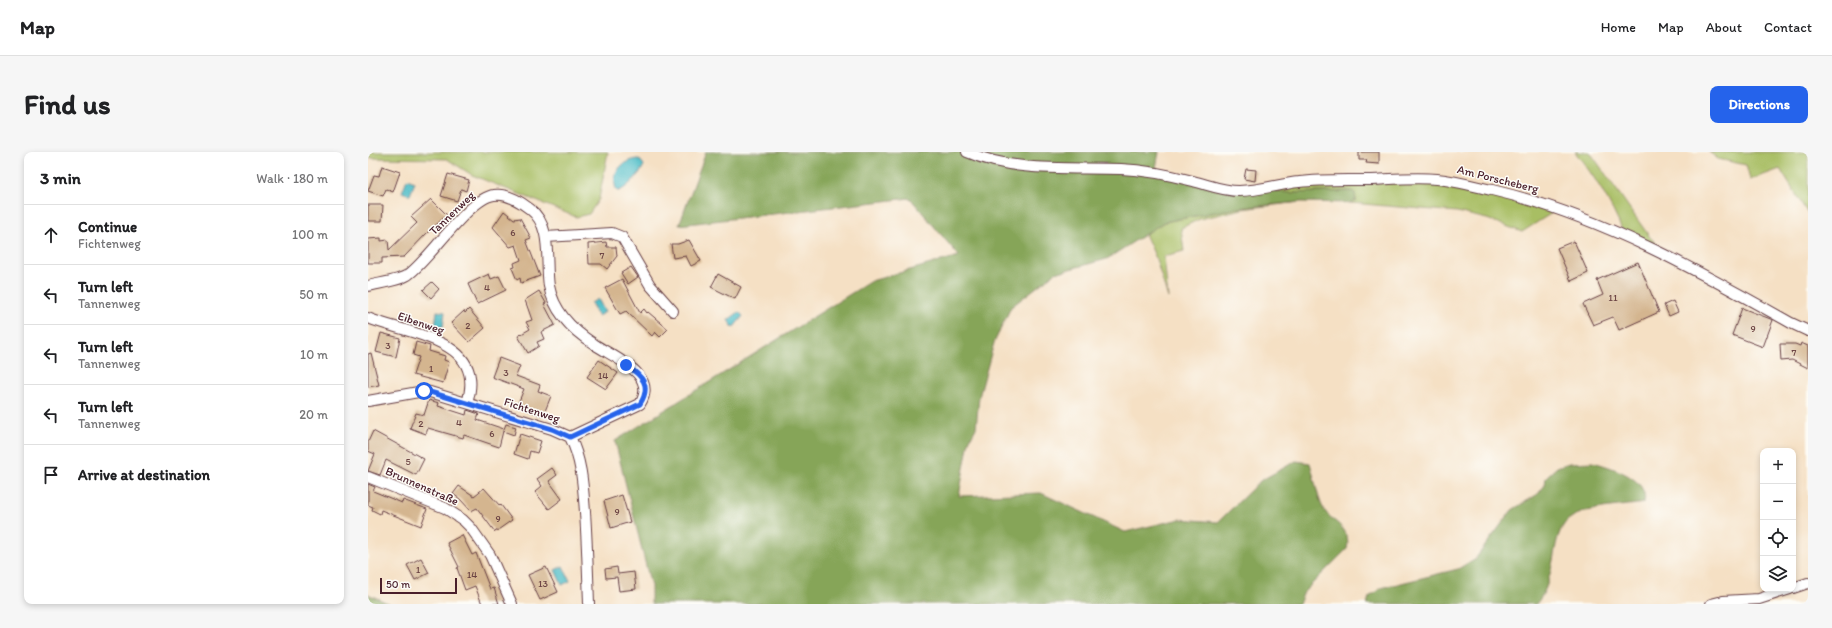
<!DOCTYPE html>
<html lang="en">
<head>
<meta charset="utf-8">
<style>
  body { margin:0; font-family:Itim,sans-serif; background:#f6f6f6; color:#202124 }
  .controls { position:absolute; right:12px; bottom:12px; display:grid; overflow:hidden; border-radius:8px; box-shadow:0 2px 6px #0003 }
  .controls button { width:36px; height:36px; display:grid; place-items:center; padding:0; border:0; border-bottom:1px solid #e0e0e0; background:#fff; color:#202124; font:20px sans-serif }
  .scale { position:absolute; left:12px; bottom:10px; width:77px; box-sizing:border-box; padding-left:4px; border:2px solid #4a1f2b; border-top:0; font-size:11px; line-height:14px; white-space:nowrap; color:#4a1f2b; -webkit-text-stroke:3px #fdfcf7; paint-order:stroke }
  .stop { position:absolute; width:12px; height:12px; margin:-9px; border:3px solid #2563eb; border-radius:50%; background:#fff }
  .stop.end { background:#2563eb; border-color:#fff; box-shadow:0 1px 4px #0008 }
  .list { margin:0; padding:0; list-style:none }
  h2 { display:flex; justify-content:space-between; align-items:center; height:52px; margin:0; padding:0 16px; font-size:17px }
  h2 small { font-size:13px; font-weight:400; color:#757577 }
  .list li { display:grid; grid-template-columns:26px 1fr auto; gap:12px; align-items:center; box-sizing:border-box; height:60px; padding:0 16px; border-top:1px solid #e0e0e0 }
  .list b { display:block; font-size:15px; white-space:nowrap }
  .list p { margin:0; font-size:13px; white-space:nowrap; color:#757577 }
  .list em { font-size:13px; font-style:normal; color:#757577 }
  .icon { flex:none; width:22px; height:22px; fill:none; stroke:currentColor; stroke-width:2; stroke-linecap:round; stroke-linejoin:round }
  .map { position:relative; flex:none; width:1440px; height:452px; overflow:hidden; border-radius:8px }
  header { display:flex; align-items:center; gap:24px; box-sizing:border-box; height:56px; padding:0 20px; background:#fff; border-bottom:1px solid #e0e0e0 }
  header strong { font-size:19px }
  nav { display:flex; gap:22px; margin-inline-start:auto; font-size:14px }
  .intro { display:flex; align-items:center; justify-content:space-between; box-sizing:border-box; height:96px; padding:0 24px }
  h1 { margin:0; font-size:28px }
  .button { padding:10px 18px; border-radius:8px; background:#2563eb; color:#fff; font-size:14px; font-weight:700 }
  main { display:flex; gap:24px; padding:0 24px }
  aside { flex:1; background:#fff; border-radius:8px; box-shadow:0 2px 6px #0003 }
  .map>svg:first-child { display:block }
  .green { fill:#a8be63; stroke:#796e47 }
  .forest { fill:#86a559; stroke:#686242 }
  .water { fill:#4fbdc7; stroke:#4c6e79 }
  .building { fill:#d4b58f }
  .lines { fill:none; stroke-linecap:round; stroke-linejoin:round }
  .street-casing { stroke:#643c42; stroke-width:12 }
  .street { stroke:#fff; stroke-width:10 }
  .route { stroke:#2563eb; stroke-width:5 }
  .labels { text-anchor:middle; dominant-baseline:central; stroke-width:3; stroke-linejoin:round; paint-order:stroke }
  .number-label { font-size:10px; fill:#6c4444 }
  .street-label { font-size:12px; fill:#4a1f2b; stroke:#fdfcf7 }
</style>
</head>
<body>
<header>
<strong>Map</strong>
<nav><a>Home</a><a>Map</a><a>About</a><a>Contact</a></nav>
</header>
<div class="intro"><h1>Find us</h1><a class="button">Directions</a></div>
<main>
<aside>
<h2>3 min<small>Walk · 180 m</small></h2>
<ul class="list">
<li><svg class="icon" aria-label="ahead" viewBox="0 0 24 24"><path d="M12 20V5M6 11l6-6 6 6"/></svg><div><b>Continue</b><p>Fichtenweg</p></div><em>100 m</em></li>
<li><svg class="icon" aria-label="left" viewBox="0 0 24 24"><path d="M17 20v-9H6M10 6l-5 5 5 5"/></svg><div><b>Turn left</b><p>Tannenweg</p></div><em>50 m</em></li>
<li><svg class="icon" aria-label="left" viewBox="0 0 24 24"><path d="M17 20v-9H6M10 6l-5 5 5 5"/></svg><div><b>Turn left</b><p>Tannenweg</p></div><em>10 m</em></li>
<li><svg class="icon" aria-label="left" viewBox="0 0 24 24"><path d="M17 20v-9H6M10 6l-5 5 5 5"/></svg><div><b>Turn left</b><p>Tannenweg</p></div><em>20 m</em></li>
<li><svg class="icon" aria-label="arrive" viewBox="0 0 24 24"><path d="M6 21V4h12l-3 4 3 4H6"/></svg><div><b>Arrive at destination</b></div></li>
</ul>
</aside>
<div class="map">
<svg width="1440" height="452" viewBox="0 0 1440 452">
  <rect width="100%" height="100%" fill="#fdfcf7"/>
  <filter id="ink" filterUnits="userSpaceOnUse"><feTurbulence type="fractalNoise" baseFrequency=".025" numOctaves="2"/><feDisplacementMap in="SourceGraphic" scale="8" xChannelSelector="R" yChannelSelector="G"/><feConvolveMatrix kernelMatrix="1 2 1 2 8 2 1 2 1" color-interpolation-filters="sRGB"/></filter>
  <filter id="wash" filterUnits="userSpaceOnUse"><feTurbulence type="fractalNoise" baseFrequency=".012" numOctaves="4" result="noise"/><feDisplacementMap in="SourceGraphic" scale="16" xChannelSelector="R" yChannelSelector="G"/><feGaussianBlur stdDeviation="0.9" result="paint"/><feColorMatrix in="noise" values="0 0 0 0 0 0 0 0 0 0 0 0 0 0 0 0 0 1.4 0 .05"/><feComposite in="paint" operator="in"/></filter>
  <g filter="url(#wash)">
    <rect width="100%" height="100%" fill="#f5e0c4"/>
    <path class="green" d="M0 0H240L231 47 221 62 208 65 104 23 79 7 0 6Z
      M1207 0H1222L1281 84 1297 100 1255 80C1242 50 1228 26 1207 0Z
      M1341 0H1440V62L1412 17 1382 28 1378 13 1350 7Z
      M1071 30 1099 35 1187 59 1154 80 1119 67 1089 60 983 51 988 48 984 39 923 41 902 39 931 33Z
      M932 50 874 57 832 67 813 76 816 99 796 104 800 146 787 104 777 82 796 70 869 56Z"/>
    <path class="forest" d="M338 0H791L788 16 792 23 923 41 984 39 987 41 988 48 983 51 932 50 869 56 796 70 739 107 687 121 643 155 626 191 611 245 608 276 601 289 591 344 673 341 757 380 812 367 850 370 892 329 928 309 942 311C946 324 949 344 955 356 963 371 984 374 979 397L936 440 931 452H283V434L247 289 503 129 591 104 542 46 311 73Z
      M1225 310C1242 315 1282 326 1276 351 1255 355 1206 354 1195 374 1188 385 1187 400 1184 413 1181 427 1178 441 1168 452H999L1001 445 1013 436 1090 417 1108 406 1144 358 1170 342 1177 333 1178 325 1189 315 1201 311Z
      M0 442 22 452H0Z"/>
    <path class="water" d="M271 7 276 13C274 20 256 40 249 39 241 23 254 7 271 7Z
      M39 27 47 30 42 43 34 40Z
      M230 147 237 160 230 164 223 151Z
      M69 159 77 160 75 175 67 174Z
      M371 160 375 164 365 176 360 168Z
      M195 414 202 429 194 433 187 418Z"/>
    <g id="blocks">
      <path class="building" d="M991 0H1011V12L998 11 999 8H991Z
        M14 14 32 20 25 40 18 37 15 44 0 39 6 23 11 24Z
        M878 17 888 18 887 29 876 27Z
        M80 22 101 28 98 39 93 37 89 49 73 44Z
        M63 47 79 63 59 81 36 105 14 106V111H0V87L13 86V89L20 88 21 98 49 71 43 65Z
        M0 53H15L14 69H0Z
        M136 59 146 67 152 66 163 86 158 88 172 124 153 131 152 126 149 128 144 116 147 115 146 111 153 108 148 93 142 95 125 75Z
        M321 88 333 109 323 114 318 104 305 106 303 92H310Z
        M1206 89 1220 121 1203 129 1189 96Z
        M238 90 239 95H248L249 104 239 117 233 112H221L220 92Z
        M1270 110 1291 160 1251 178 1245 165 1225 173 1215 152 1235 143 1229 128Z
        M263 115 270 125 260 132 253 121Z
        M121 122 123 127 131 124 138 138 109 152 100 132Z
        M350 122 373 135 367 147 343 135Z
        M254 127 272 161 276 157 279 161 280 160 300 177 292 185 287 180 284 184 258 159 252 162 237 136Z
        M64 130 71 137 63 146 55 138Z
        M171 139 178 151 176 152 187 173 173 180 176 187 169 190 171 194 160 201 150 184 162 177 158 170 164 168 157 148Z
        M1305 149 1310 160 1301 164 1296 153Z
        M1374 156 1405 168 1395 195 1364 183Z
        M101 157 117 176 101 190 83 171 96 159 97 161Z
        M13 181 32 186 28 205 8 200Z
        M48 190 62 194 61 199 77 204 76 208 81 210 75 231 45 223 51 205 45 203Z
        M1433 191 1440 194V216L1424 208 1413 209 1412 192H1427L1432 194Z
        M3 201 11 233 0 235V202Z
        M131 206 152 214 148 224 172 233 170 239 183 244 175 264 149 254 156 237 124 225Z
        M231 208 250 221 238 237 219 225Z
        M61 248 71 251 70 254 98 263 99 258 111 262 109 268 136 277 138 272 148 275 146 283 135 279 131 295 96 283 95 286 60 276 58 282 42 276 48 261 56 263Z
        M5 279 56 307 48 323 18 308 12 323 0 319 7 302 0 299V290Z
        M152 282 173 289 169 301 162 299 160 307 146 302Z
        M184 316 189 323 181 329 194 347 181 357 167 340 174 334 169 327Z
        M0 332 7 335 5 339 34 351 35 348 59 357 53 374 13 358 12 362 4 358 5 355 0 353Z
        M91 334 106 344 116 336 132 354 133 353 144 368 127 380 109 356 103 359 92 347 85 342Z
        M254 343 262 370 243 376 236 349Z
        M94 383 104 403 108 401 122 437 126 436 131 452H114L107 434 97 438 89 416 91 415 79 391Z
        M53 406 61 421 47 428 39 413Z
        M178 415 190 440 172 448 160 423Z
        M249 415 250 422 266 420 268 437 251 439 249 425 238 426 237 417Z"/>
    </g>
  </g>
  <g filter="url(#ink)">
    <use href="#blocks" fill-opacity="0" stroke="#643c42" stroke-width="1"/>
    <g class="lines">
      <g class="street-casing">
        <path id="street" d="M599 0C647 21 702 15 753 17 776 18 802 23 825 29 841 33 855 39 871 39 891 39 911 32 931 30 955 27 980 28 1004 28 1026 27 1048 25 1069 27 1088 29 1106 34 1124 38 1231 63 1329 118 1423 171L1440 179
          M178 85 244 81 254 85 282 133 305 159
          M0 134C11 131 32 129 41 122 63 106 101 46 126 43 138 41 153 50 162 57 185 75 177 108 181 134 186 160 204 178 226 192 246 206 291 222 272 252L202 285
          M0 166C41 183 120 187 99 251
          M0 249 56 239 62 240 184 277 202 285C214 309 215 334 217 360 219 390 220 421 221 452
          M0 325 77 356 95 368 103 376 122 403 144 452
          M1425 436 1440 431
          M1343 452 1355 449 1391 447 1422 437"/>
      </g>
      <use href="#street" class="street"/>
    </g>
  </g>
  <g class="lines" filter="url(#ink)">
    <path class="route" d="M56 239 62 240 184 277 202 285 272 252C284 233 274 224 258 213"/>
  </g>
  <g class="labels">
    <g class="number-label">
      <text x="145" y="80">6</text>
      <text x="234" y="103">7</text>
      <text x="119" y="135">4</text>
      <text x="1245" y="145">11</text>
      <text x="100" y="173">2</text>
      <text x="1385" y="176">9</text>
      <text x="20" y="193">3</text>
      <text x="1426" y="200">7</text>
      <text x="63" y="216">1</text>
      <text x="138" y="220">3</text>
      <text x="235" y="223">14</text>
      <text x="91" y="270">4</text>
      <text x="53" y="271">2</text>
      <text x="124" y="281">6</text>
      <text x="40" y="309">5</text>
      <text x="249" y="359">9</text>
      <text x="130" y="366">9</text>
      <text x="50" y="417">1</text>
      <text x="104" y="422">14</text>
      <text x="175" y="431">13</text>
    </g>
    <g class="street-label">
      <text transform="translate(1130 27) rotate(14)">Am Porscheberg</text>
      <text transform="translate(84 61) rotate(-44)">Tannenweg</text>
      <text transform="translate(53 171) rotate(19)">Eibenweg</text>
      <text transform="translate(164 258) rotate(18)">Fichtenweg</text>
      <text transform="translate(54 334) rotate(24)">Brunnenstraße</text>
    </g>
  </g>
</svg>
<div class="controls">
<button>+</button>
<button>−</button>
<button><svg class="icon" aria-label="locate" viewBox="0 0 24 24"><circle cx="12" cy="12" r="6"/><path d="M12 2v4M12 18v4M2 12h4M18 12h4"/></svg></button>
<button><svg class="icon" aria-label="layers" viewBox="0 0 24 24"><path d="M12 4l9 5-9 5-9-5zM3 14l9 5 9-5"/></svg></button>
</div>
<div class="scale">50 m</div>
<div class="stop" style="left:56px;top:239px"></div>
<div class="stop end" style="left:258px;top:213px"></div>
</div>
</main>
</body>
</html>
